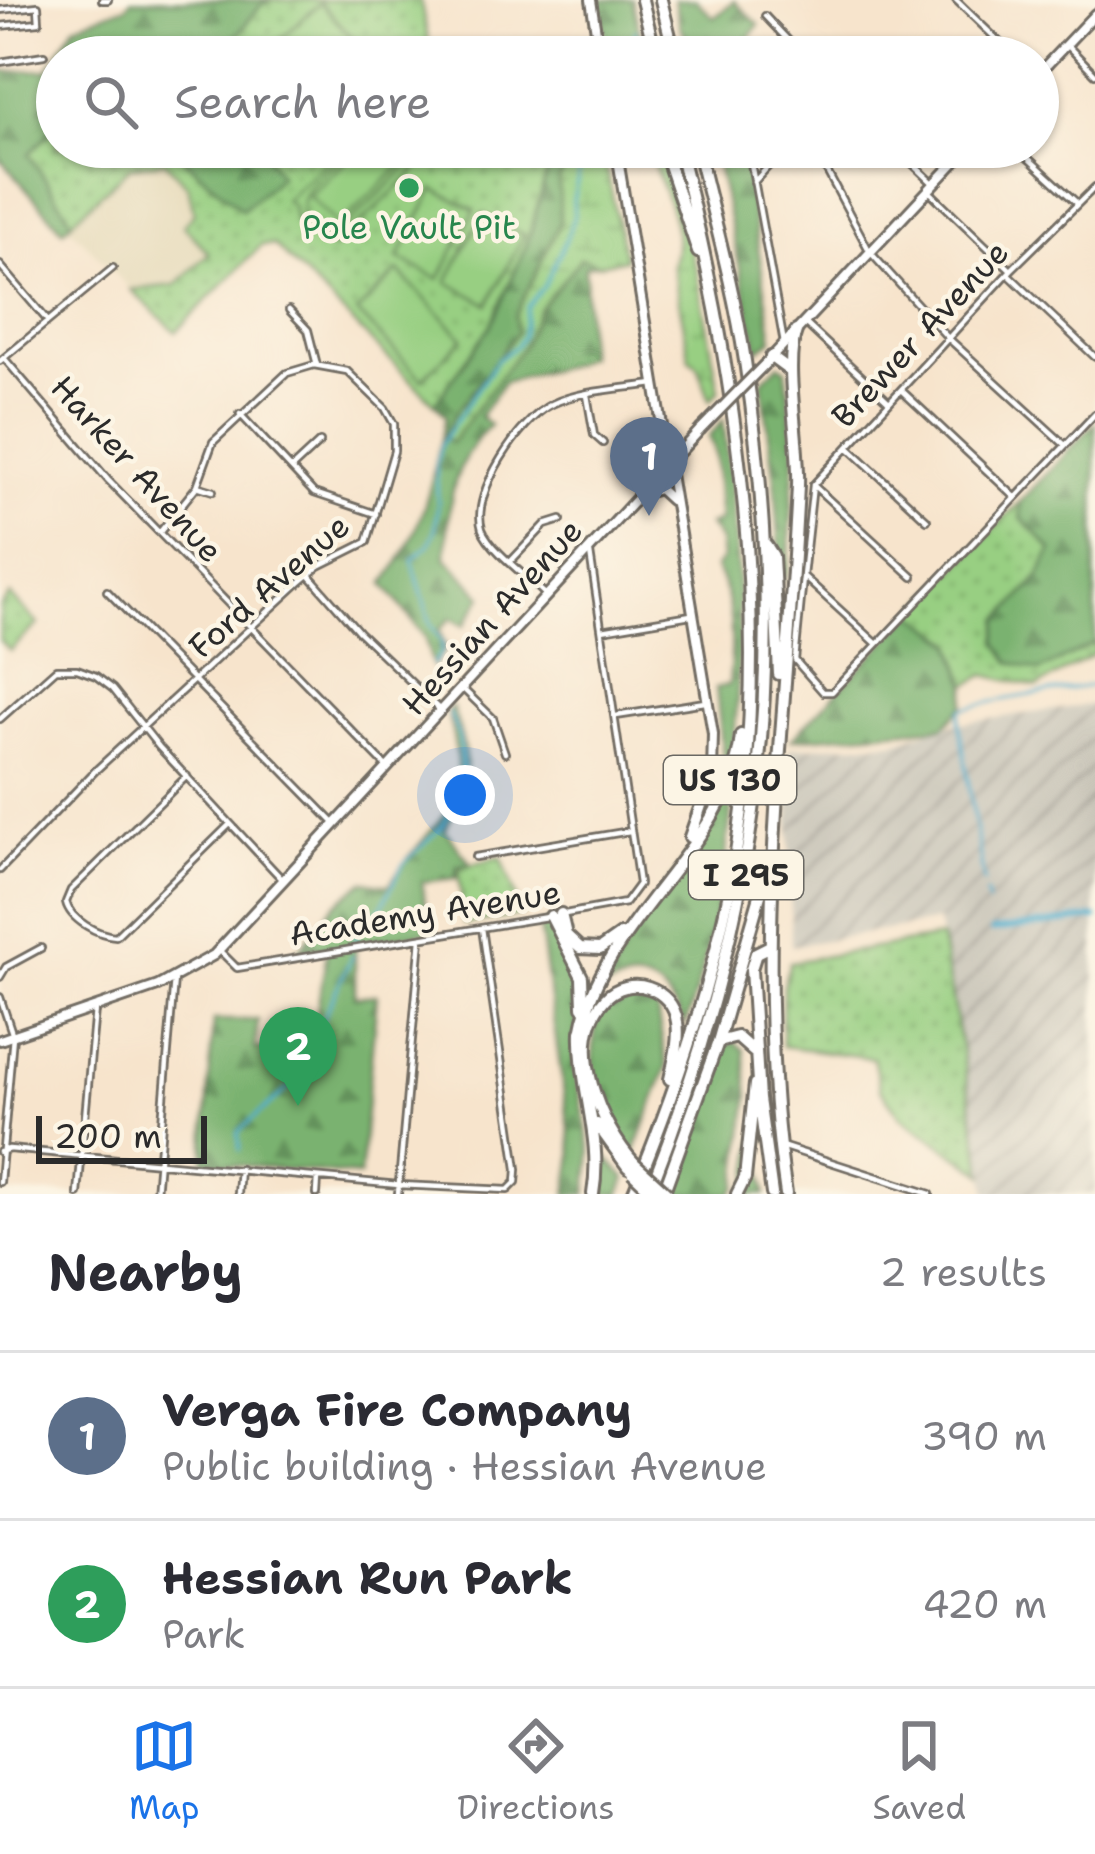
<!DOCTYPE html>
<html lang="en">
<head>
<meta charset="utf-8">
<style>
  body { margin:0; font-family:"Shantell Sans",sans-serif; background:#f2f2f3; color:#2b2b33 }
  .scale { position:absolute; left:36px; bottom:30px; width:171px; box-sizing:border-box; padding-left:12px; border:6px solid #2b2b2b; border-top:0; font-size:33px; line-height:42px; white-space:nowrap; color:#2b2b2b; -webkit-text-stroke:9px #fcf5e5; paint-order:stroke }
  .you { position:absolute; left:465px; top:795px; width:42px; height:42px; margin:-30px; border:9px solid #fff; border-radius:50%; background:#1a73e8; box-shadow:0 0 0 18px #1a73e833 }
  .badge { display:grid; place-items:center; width:78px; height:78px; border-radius:50%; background:#1a73e8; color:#fff; font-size:39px; font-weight:700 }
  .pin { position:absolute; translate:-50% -99px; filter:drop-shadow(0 3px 6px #0008) }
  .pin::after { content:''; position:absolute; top:63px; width:42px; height:36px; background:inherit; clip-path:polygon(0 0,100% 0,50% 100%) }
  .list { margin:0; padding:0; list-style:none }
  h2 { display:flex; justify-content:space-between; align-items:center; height:156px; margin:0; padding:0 48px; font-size:51px }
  h2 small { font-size:39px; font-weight:400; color:#7c7c81 }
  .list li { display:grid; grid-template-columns:78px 1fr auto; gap:36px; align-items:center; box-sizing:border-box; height:168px; padding:0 48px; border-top:3px solid #e1e1e2 }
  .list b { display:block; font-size:45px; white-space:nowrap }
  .list p { margin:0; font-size:39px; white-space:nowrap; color:#7c7c81 }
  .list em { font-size:39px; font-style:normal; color:#7c7c81 }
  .icon { flex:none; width:66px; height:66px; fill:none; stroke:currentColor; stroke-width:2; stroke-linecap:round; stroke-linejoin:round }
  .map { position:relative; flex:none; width:1095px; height:1194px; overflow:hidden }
  .search { position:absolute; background:#fff; box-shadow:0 3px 9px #0004; left:36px; right:36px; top:36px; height:132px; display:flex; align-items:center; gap:30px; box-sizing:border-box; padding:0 42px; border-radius:66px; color:#7c7c81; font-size:45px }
  .sheet { height:492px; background:#fff }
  nav { display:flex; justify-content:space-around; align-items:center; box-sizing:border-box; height:168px; border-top:3px solid #e1e1e2; background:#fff; font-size:33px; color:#7c7c81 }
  nav a { display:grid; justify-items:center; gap:6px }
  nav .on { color:#1a73e8 }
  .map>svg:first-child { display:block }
  .built { fill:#e6daba }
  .industrial { fill:url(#industrial-furrows) }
  .grass { fill:url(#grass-dots); stroke:#627d56; stroke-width:3 }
  .forest { fill:url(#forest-firs); stroke:#526e4e; stroke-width:3 }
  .wetland { fill:url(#wetland-marsh); stroke:#627d56; stroke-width:3 }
  .garden { fill:#98cf82; stroke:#627d56; stroke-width:3 }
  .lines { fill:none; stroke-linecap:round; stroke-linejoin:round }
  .stream { stroke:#4eadcd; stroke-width:3 }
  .canal { stroke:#4eadcd; stroke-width:6 }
  .street-casing { stroke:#726c63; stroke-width:10 }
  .secondary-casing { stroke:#726c63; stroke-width:14 }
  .highway-casing { stroke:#726c63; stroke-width:16 }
  .street { stroke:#fff; stroke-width:4.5 }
  .secondary { stroke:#fff; stroke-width:8 }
  .highway { stroke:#fff; stroke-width:10 }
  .secondary-bridge-casing { stroke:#726c63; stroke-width:14; stroke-linecap:butt }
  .highway-bridge-casing { stroke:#726c63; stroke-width:16; stroke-linecap:butt }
  .secondary-bridge { stroke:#fff; stroke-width:8 }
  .highway-bridge { stroke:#fff; stroke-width:10 }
  .leisure-dot { fill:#2e9e5b; stroke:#fcf5e5; stroke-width:4.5 }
  .labels { text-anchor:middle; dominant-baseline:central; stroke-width:9; stroke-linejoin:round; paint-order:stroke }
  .shield { fill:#fcf5e5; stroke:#6a6863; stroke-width:3 }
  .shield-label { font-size:30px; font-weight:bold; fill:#2b2b2b }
  .leisure-label { font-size:33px; fill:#27864d; stroke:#fcf5e5 }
  .street-label { font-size:33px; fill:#2b2b2b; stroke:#fcf5e5 }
</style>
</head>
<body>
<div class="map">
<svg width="1095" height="1194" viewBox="0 0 1095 1194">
  <defs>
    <pattern id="industrial-furrows" width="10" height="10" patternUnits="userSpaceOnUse" patternTransform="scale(3)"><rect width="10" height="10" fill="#c8c4b8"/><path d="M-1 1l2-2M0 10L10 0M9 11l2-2" fill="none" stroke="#a39f96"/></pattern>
    <pattern id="grass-dots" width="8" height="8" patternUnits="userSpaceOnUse" patternTransform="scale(3)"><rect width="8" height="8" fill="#98cf82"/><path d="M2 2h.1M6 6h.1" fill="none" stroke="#83b270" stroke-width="1.8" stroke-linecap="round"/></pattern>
    <pattern id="forest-firs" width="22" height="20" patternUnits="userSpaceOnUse" patternTransform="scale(3)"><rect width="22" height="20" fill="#7ab270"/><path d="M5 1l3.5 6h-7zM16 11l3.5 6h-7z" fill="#64915c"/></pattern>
    <pattern id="wetland-marsh" width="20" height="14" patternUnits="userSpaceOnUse" patternTransform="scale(3)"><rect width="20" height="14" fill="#98cf82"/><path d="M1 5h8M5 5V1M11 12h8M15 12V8" fill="none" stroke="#83b270"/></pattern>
  </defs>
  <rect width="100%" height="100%" fill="#fcf5e5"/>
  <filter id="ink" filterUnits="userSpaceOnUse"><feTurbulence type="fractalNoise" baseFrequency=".00833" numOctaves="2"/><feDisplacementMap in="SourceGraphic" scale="24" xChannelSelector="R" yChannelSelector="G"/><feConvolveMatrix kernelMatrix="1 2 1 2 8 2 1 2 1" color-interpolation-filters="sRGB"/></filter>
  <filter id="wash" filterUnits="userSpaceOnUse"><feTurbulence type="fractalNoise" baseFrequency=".004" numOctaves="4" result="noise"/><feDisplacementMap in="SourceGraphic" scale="48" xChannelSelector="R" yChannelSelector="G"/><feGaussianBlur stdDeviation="2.7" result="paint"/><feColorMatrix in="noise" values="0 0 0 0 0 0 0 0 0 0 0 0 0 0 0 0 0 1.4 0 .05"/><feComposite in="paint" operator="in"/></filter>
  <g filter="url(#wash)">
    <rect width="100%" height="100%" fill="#f7e4cc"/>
    <path class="built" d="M164 161 188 186 194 213 184 226 210 252 176 285 131 290 68 225 130 167Z"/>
    <path class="industrial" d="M1095 704V1194H988L938 921 791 946 789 748 895 742 941 726Z"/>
    <path class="grass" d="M272 0H420L432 57H220L261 5Z
      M57 125V147L174 150 242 210 269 157 260 147H554L527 244 491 325 435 404 274 245H262L176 332 131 290 176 285 209 253 183 225 194 213 188 186 164 161 130 167 72 221 29 154Z
      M1020 502 1021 518 1052 549 1039 578 1000 620 1039 671 1095 643V654L1037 687 985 675 967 685 952 642 913 613Z
      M10 595 38 624 10 651 0 641V607Z
      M501 857 523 915 464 924 458 868Z
      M941 937 984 1174 901 1117 880 1089 873 1058 782 1046 783 986 790 962Z"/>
    <path class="forest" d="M131 0H272L261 5 220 57H57V125L29 154 72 221 63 230 0 159V72L48 70 75 25 126 6Z
      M600 0H632L646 57H609Z
      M674 0H696L714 18 734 1 759 25 746 42 761 57H700L680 27Z
      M158 147H260L280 176 242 210 174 150Z
      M554 147H575L559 180 560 223 515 316 517 333 455 414 445 437 522 347 539 309 582 257 599 264 585 266 587 356 572 364 504 382 480 416 490 425C450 465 449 503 446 558L483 596 464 626 451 618 439 630 446 648 433 666 424 636 384 584C425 530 432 480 446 416L435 404 491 325 527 244Z
      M713 147H742L773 339 758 350Z
      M779 364 786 369 795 453 788 571 782 584 775 480 762 381Z
      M723 420C738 534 746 651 731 764H724L716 688 729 685C733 649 735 600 715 568L722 559 720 541 709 525 720 521 715 454 709 437Z
      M1095 423V643L1039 671 1010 662 997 642 1000 620 1039 578 1052 550 1021 518 1020 502Z
      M913 613 952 642 967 685 964 705 943 727 792 739Z
      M452 707C471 764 472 777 445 830L470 863 457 867 456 878 422 882 429 931 355 945V997L377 995 360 1176 204 1162 213 1020H258L255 1049H310L328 947 298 951 333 906 364 881 389 885C438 808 477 816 447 712Z
      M733 790C726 871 711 949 685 1026 667 986 646 968 603 990L630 940Z
      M539 924 549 925 578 993 575 1070 591 1151 587 1194H567L573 1155Z
      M631 1000 656 1005 667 1067 634 1155C601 1111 580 1059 603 1004L614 1009Z
      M734 1041 744 1050 749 1096 737 1187 731 1194H678L672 1191 722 1049Z
      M756 1133 766 1194H741L749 1179Z
      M605 1156 626 1178 620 1194H599Z"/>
    <path class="wetland" d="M575 147H602L625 259 599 264 581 258 539 309 522 347 451 443 444 437 455 414 517 333 515 316 560 223 559 180Z
      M623 147H659L697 272 719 390 710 400 698 366 690 359 672 264C686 232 663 191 652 160L625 158Z"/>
    <path class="garden" d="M320 3 370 57H296L281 39Z
      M341 147H352C331 167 293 189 303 221 313 236 329 239 344 228L408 167 414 147H422V153L429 158 332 250C321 231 295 244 292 205L285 200Z
      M361 147H391L405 162 338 226 309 196Z
      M434 189 475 210 439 279 398 258Z
      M483 213 524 235 488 304 447 282Z
      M398 271 463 338 422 379 357 312Z"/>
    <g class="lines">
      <path class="stream" d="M625 57 636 30
        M433 664 441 653 442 642 431 625 412 560 429 545 435 531 438 504 436 465 441 444 497 360 517 345 522 336 527 307 544 286 567 237 574 215 573 200 580 168 589 147
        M984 882 959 721 961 710C970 704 1078 687 1095 686
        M986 894 988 903
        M355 942 362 918 379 912 403 864 442 827 464 784 459 737 449 713
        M240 1150 238 1132 304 1075 319 1027 352 956"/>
      <path class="canal" d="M992 931 1095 918"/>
    </g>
  </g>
  <g filter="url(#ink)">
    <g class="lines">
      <g class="street-casing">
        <path id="street" d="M102 0H108
          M956 0 1015 57
          M0 10 38 6 39 22 0 26
          M765 16 804 57
          M1066 44 1095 74
          M0 62 44 55
          M748 147 784 343
          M814 147 870 252 948 338 1065 445
          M895 147 934 184
          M1016 147 1077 203
          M754 182 786 147
          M929 191 1011 270
          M0 265 47 320
          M1008 274 1095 357
          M289 310 308 330 317 365
          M806 324 889 402
          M4 358 108 480 385 765
          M0 361 113 268
          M901 390 1015 497
          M587 395 594 435 603 443
          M240 414 314 493 376 514
          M848 447 927 520
          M292 468 320 442
          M813 485 913 577
          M197 486 213 491
          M511 561 545 525 561 520
          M309 575 359 632 438 708
          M803 578 795 660 823 692H832L1095 414
          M107 591 334 823
          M547 596C531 580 489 549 482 529 470 493 521 419 552 404 581 390 622 389 654 384
          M602 630 691 615
          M876 643 803 576 813 485 1011 270 1095 187
          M462 688 493 718 505 753
          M616 716 705 702
          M0 719 56 669H77L96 676 113 689 159 747 282 879
          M187 776 71 890 66 902C70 920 98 935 116 936L230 824
          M475 857 630 831
          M0 870 95 771 299 583 319 566 367 542 394 451V424L385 408 347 371 314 365 287 373 213 442 197 486 160 532
          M565 914 625 903 639 884 590 553
          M221 952 237 968 547 917
          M0 977 6 967 41 948
          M0 997 13 1036 0 1182
          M781 1146 930 1194
          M0 1152 9 1149 399 1185 508 1190 516 1182 517 1169 482 928
          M78 1194 95 1009
          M156 1194 174 979
          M238 1194 240 1169
          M317 1194 318 1178
          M398 1194 421 938"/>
      </g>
      <g class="secondary-casing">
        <path id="secondary" d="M591 0 600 57
          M1038 74 1095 14
          M616 147 713 734 712 774
          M769 360 969 147
          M638 495 659 489 671 500
          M0 1040 158 986 214 955 700 430"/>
      </g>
      <g class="highway-casing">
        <path id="highway" d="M642 0 656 57
          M661 0 675 57
          M663 147 698 252
          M771 357 790 371
          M766 545 773 556 779 674
          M690 837 712 774
          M561 914 566 935 580 948 600 949 620 935
          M551 916 582 977 583 1007
          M768 947 756 953 751 969 759 1099 772 1194
          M581 1031C579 1087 603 1138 593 1194
          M581 1033C601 919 732 844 741 735
          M718 1042 737 1037 754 1052
          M597 1124 628 1167
          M635 1164C601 1127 564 1044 605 999 629 973 673 988 677 1022 680 1040 674 1061 670 1079
          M652 1185C762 905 791 659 745 361 734 289 714 218 697 147
          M633 1194C676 1090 713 982 733 871 775 631 738 381 679 147
          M663 1194 718 1042 765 878
          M737 1194 745 1178 755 1084
          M786 1194C750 951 787 726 798 485 800 444 783 363 796 331"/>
      </g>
      <use href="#street" class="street"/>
      <use href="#secondary" class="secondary"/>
      <use href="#highway" class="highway"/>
      <g class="secondary-bridge-casing">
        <path id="secondary-bridge" d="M700 430 767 362"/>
      </g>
      <g class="highway-bridge-casing">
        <path id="highway-bridge" d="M635 1164 668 1194
          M632 1172 655 1194"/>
      </g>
      <use href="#secondary-bridge" class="secondary-bridge"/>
      <use href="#highway-bridge" class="highway-bridge"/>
    </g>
  </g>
  <circle class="leisure-dot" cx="409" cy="188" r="12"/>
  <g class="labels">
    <g class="shield">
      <rect x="664" y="756" width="132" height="48" rx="9"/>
      <rect x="689" y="851" width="114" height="48" rx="9"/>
    </g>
    <g class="shield-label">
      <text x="730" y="780">US 130</text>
      <text x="746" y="875">I 295</text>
    </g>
    <g class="leisure-label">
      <text x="409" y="227">Pole Vault Pit</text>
    </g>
    <g class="street-label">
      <text transform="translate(920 334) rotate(-47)">Brewer Avenue</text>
      <text transform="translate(137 469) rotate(48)">Harker Avenue</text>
      <text transform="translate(269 586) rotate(-41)">Ford Avenue</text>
      <text transform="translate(492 617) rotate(-48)">Hessian Avenue</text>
      <text transform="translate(425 913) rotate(-9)">Academy Avenue</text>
    </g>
  </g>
</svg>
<div class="scale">200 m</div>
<div class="you"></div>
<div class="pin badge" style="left:649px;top:516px;background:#5c6f8a">1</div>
<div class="pin badge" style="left:298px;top:1106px;background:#2e9e5b">2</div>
<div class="search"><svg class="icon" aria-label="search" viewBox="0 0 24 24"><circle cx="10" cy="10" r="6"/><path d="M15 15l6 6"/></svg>Search here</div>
</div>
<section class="sheet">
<h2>Nearby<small>2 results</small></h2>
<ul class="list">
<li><span class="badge" style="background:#5c6f8a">1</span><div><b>Verga Fire Company</b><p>Public building · Hessian Avenue</p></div><em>390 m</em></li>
<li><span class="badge" style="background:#2e9e5b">2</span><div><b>Hessian Run Park</b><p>Park</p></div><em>420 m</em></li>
</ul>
</section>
<nav>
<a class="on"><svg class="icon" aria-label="map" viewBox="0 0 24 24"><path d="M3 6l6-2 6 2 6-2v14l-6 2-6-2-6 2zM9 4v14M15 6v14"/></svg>Map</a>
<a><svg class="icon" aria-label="directions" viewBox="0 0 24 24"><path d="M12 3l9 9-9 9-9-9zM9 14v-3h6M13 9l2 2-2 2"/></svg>Directions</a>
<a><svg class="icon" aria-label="saved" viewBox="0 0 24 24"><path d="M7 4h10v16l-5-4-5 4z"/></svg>Saved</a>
</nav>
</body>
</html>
